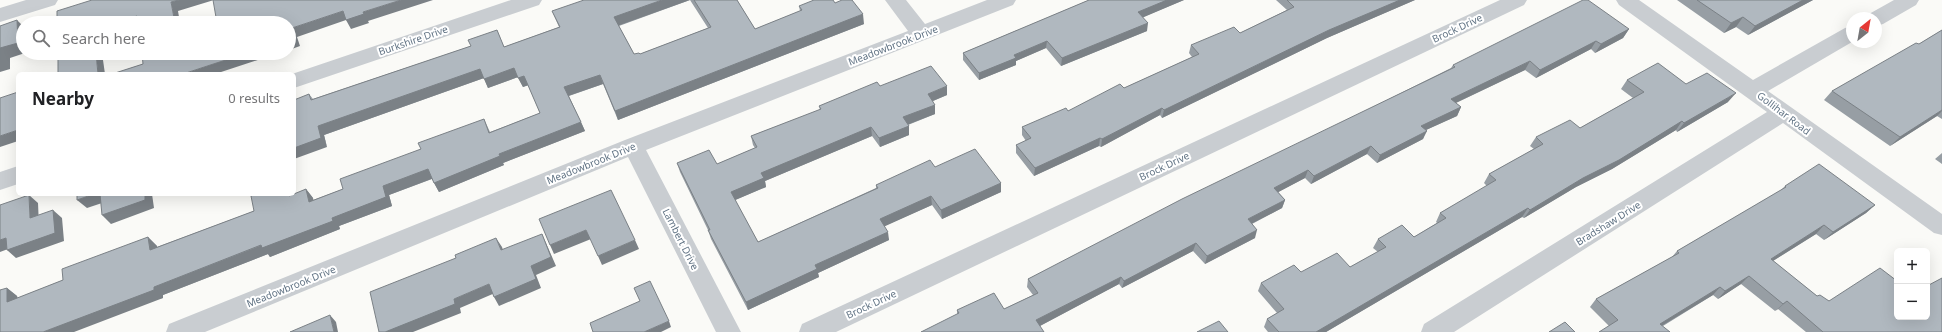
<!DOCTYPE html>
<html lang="en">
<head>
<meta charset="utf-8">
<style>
  body { margin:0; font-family:"Noto Sans",sans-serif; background:#f2f2f2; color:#202124 }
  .controls { position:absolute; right:12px; bottom:12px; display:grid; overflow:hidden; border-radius:6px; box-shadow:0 4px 16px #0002 }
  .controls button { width:36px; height:36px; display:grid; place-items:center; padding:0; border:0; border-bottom:1px solid #e0e0e0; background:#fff; color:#202124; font:20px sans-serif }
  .compass { position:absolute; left:1846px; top:12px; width:36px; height:36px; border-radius:50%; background:#fff; box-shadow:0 4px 16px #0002; rotate:31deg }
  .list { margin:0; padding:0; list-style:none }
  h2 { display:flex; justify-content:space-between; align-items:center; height:52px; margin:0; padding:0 16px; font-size:17px }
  h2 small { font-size:13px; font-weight:400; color:#757577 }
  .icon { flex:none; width:22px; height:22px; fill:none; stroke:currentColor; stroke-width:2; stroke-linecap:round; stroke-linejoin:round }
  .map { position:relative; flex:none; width:1942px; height:332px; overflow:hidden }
  .search { position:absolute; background:#fff; box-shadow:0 4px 16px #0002; left:16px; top:16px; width:280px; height:44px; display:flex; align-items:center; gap:10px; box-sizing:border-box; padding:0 14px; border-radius:22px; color:#757577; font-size:15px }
  .panel { position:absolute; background:#fff; box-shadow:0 4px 16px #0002; left:16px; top:72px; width:280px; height:124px; border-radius:6px }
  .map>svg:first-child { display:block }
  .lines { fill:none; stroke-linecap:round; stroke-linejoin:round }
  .minor { fill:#c9cdd1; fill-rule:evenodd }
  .wall { fill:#979ea4 }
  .shaded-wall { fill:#7b8186 }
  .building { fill:#b0b8bf; stroke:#7b8186 }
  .labels { text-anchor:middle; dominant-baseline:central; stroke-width:4; stroke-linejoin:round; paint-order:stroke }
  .street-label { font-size:10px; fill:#627485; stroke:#fff }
</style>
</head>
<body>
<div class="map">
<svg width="1942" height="332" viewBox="0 0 1942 332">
  <rect width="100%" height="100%" fill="#fafaf7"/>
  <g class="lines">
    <path class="minor" d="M26 0H58L55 5 0 22V8Z
      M511 0H542L539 5 294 88V74H292Z
      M885 0H906L925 24 987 0H1016L1013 5 646 150 741 332H716L628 157 205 332H166L169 324 625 140 908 31Z
      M1500 0H1527L1524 5 836 332H799L802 324Z
      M1616 0H1639L1753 80 1845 28 1852 26V42L1768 91 1942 214V235L1934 233 1783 123 1454 332H1421L1424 324 1767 112 1619 5Z
      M1894 0H1919L1916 5 1883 24 1876 26V18H1867L1869 14Z
      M18 166V184L0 190V172Z"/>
  </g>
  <path class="wall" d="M690 0 619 26 634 54H640L708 28 690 0H737L755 29 800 11 799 6 835 3 864 24 618 120 603 84 569 96 585 131 503 163 504 165 439 192 432 179 389 195 392 206 339 226 340 229 270 257 268 254 163 295V298L0 332 7 288 17 296 18 298 63 280 148 237 157 246V247L254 211 306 189 313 198V200L343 189 421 149 484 119 490 132 540 113 528 85 523 87 518 77 488 88 484 78 324 135 327 147 309 94 313 99 471 46 497 30 504 47 559 27 552 11Z
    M1089 0H1184L1143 17 1147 31 1061 66 1046 48 1016 61V65L979 80 963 60V53Z
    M1276 0H1415L1327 38 1162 118 1160 115 1101 147 1099 146 1034 176 1016 153V145L1026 141 1022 135V127L1068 111 1124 88 1192 57 1189 53 1191 45 1240 33 1287 10Z
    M1677 0H1813L1748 35 1736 27 1724 33Z
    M1629 29 1623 38 1595 53 1591 49 1536 78 1525 70 1456 103 1461 107 1457 116 1426 130 1423 139 1377 163 1367 154 1311 184 1305 178 1278 192 1285 200 1282 208 1252 224 1255 238 1205 264 1193 251 1122 288 1119 284 1040 326 957 314V310L1004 309 1033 295 1027 287 1028 279 1451 68 1453 65Z
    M1942 30V119L1937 116 1890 146 1824 100 1832 91 1919 44Z
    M1627 80 1686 84 1728 102 1677 132 1676 130 1612 169 1576 187 1524 218 1522 217 1326 332H1268L1264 327 1267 319 1277 313 1258 291 1261 283 1301 272 1350 267 1378 252 1373 248 1378 239 1414 237 1437 223 1436 222 1440 213 1487 186 1484 183 1489 174 1534 149 1530 146 1536 137 1580 128 1633 98 1621 89Z
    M880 86 947 95 933 101 935 114 908 125 909 126V135L880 147 872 136 765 181 766 187 735 200 758 242 876 188V185L935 167 1001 183V192L942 219 932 205 884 226 889 240 818 273 819 277 748 310 711 239 708 230 680 172 677 163 717 164 755 148 753 145 751 136 820 110 819 106Z
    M1942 153V164L1935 159Z
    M1785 186 1875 205 1866 213 1824 240 1816 234 1773 261 1817 296 1829 301 1942 332H1806L1778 309 1775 311 1741 284 1718 299 1713 295 1663 326H1609L1590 307 1596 299 1672 257 1677 251 1780 191Z"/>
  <path class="shaded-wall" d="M179 0H214L178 11 180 23H175L171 2Z
    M401 0H433L368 21 369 23 351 29 346 20 297 37 300 46 289 50V39L292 28 343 11 363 12Z
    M662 0H690L617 26 614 17Z
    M1167 0H1184L1137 20 1138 12Z
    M1400 0H1415L1327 38 1162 118 1164 110 1329 30Z
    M1803 0H1813L1748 35 1755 26Z
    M863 14 864 24 618 120 615 111Z
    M137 16 143 23H114Z
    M1743 17 1736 27 1724 33 1731 23Z
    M17 20 23 26V53H25L10 58V69L0 72V48Z
    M1148 23 1147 31 1061 66 1062 58Z
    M1629 29 1623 38 1595 53 1601 44Z
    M1047 41 1046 48 1016 61V65L979 80V73L1014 55Z
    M1596 41 1591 49 1536 78 1540 70Z
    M96 53H102L105 74H98Z
    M247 53H279L215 74H183Z
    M1530 61 1525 70 1447 107 1451 99Z
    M514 68 518 77 488 88 484 79Z
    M480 69 484 78 324 135 327 147 294 159V148L318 126Z
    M600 75 603 84 568 96 564 87Z
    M524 76 529 85 523 87 518 78Z
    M947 86V95L928 103V94Z
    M1736 93 1728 102 1677 132 1684 123Z
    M935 105V114L904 126 903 117Z
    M1461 107 1457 116 1417 134 1421 126Z
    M1162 108 1160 115 1101 147 1102 139Z
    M1942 110V111L1937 116 1890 146 1900 137Z
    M1682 121 1676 130 1612 169 1576 187 1524 218 1530 210 1583 178Z
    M581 122 585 131 503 163 504 165 439 192 434 183 499 154Z
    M909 126V135L880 147 879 138Z
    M871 127 872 136 765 181 766 187 733 201 731 192 761 173Z
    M18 130V141L0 147V136Z
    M1427 131 1423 139 1377 163 1380 155Z
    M1100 138 1099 146 1034 176 1035 168Z
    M1371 146 1367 154 1311 184 1314 176Z
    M428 169 434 178 389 195 392 206 339 226 340 229 270 257 268 254 163 295V298L74 332H43L154 287 332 218 383 186Z
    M1308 170 1305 178 1271 196 1274 188Z
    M1001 183V192L942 219 941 210Z
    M306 189 313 198 316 210 309 202Z
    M94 194H102L108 201 87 208 77 200Z
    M145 194H152L154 208 111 224 102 215Z
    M29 195 38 203 39 226 30 218Z
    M931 196 932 205 881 228 880 219Z
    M1285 200 1282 208 1245 227 1248 219Z
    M1875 205 1866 213 1824 240 1833 232Z
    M1528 208 1522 217 1326 332H1316Z
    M53 210 62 218 64 241 16 258 7 250Z
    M1824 225 1816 234 1763 267 1771 259Z
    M586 230 591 239 554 254 550 245Z
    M1257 230 1255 238 1205 264 1207 256Z
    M888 232 889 240 818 273 819 277 748 310 746 302 815 265Z
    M542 234 546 243 556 266 536 275 541 288 499 306 494 297 531 266Z
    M148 237 157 246 158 259 150 250Z
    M6 238 16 246 0 252V240Z
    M496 238 502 247 506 259 501 250Z
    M635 240 639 249 602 265 598 256Z
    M1196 243 1193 251 1122 288 1124 281Z
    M1749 276 1741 284 1718 299 1725 291Z
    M1121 277 1119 284 1036 328V320Z
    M489 284 495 293 460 308 461 313 413 332H385L454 299Z
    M1720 287 1713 295 1653 331 1660 324Z
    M7 288 17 296 18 310 7 302Z
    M1787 301 1778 309 1775 311 1783 304Z
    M330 315 336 322 338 332H334Z
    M669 321 671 327 661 332H644Z"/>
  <path class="building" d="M92 0H179L171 2 175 23H138L137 16 114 23H57V11Z
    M213 0H401L363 12 364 14 346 20 343 11 292 28 294 38 289 39V23H217Z
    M584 0H662L614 17 634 54 639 53 640 54 711 27 694 0H737L755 29 802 10 799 6 814 0H833L835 3 842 0H852L863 14 615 111 600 75 564 87 581 122 499 154 500 156 434 183 428 169 383 186 386 197 332 218 333 221 262 248 261 245 154 287V290L43 332H0V290L7 288V302L63 280 62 269 148 237 150 250 254 211 251 196 257 194H289V196L306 189 309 202 343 189 340 179 421 149 418 143 484 119 489 133 540 113 524 76 518 78 514 68 484 79 480 69 318 126 321 138 294 148V100L309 94 311 100 471 46 468 40 497 30 504 47 560 27 552 11Z
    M1089 0H1167L1138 12 1148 23 1062 58 1047 41 1014 55 1016 58 979 73 963 53Z
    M1287 0H1400L1329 30 1164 110 1162 108 1102 139 1100 138 1035 168 1016 145 1031 138 1022 127 1066 108 1068 111 1120 84 1124 88 1199 54 1191 45 1234 27 1240 33 1294 7Z
    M1583 0H1588L1629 29 1601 44 1596 41 1540 70 1530 61 1451 99 1461 107 1421 126 1427 131 1380 155 1371 146 1314 176 1308 170 1274 188 1285 200 1248 219 1257 230 1207 256 1196 243 1124 281 1121 277 1036 320 1044 332H921L959 313 957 310 994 293 1004 309 1038 293 1028 279 1182 199 1455 67 1453 65Z
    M1697 0H1803L1755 26 1743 17 1731 23Z
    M17 20 18 43 0 48V60V26Z
    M1942 30V110L1900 137 1832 91 1916 43 1919 44Z
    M58 53H96L98 74H58Z
    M142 53H247L183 74H112L143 64Z
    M1658 63 1686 84 1707 73 1736 93 1684 123 1682 121 1619 160 1583 178 1530 210 1528 208 1316 332H1279L1267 319 1284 309 1261 283 1294 265 1301 272 1337 253 1350 267 1386 247 1378 239 1402 225 1414 237 1446 218 1440 213 1496 180 1489 174 1543 144 1536 137 1570 120 1580 128 1644 92 1627 80Z
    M931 66 947 86 928 94 935 105 903 117 909 126 879 138 871 127 761 173 764 178 731 192 758 242 878 188 876 185 930 160 935 167 975 149 1001 183 941 210 931 196 880 219 888 232 815 265 817 269 746 302 708 230H710L677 163 709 150 717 164 757 147 751 136 821 109 819 106 877 82 880 86Z
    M18 92V130L0 136V98Z
    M1819 164 1875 205 1833 232 1824 225 1771 259 1817 296 1820 295 1829 301 1880 268 1897 281V317H1927V286L1942 278V332H1823L1787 301 1783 304 1749 276 1725 291 1720 287 1660 324 1670 332H1599L1618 320 1596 299 1679 253 1677 251 1786 187 1785 186Z
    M611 190 635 240 598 256 586 230 550 245 539 219Z
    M77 194H94L77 200Z
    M100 194H145V200L102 215Z
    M29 195 30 218 53 210 55 233 7 250 6 238 0 240V205Z
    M542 234 551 257 531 266 536 279 494 297 489 284 454 299 455 304 385 332H379L370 292 456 258 455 255 496 238 501 250Z
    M650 281 669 321 644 332H593L590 323 640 301 634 288Z
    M330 315 334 332H290Z
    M1219 321 1228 332H1197Z
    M1565 322 1575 332H1549Z"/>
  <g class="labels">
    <g class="street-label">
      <text transform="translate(1457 28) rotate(-25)">Brock Drive</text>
      <text transform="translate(413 40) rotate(-19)">Burkshire Drive</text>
      <text transform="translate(893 45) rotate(-21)">Meadowbrook Drive</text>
      <text transform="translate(1784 113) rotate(37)">Gollihar Road</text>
      <text transform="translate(591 163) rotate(-22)">Meadowbrook Drive</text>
      <text transform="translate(1164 166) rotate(-25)">Brock Drive</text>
      <text transform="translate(1608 223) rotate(-32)">Bradshaw Drive</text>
      <text transform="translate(681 239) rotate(63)">Lambert Drive</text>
      <text transform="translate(291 286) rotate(-22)">Meadowbrook Drive</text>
      <text transform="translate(871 304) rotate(-25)">Brock Drive</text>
    </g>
  </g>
</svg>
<div class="controls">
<button>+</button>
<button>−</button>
</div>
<svg class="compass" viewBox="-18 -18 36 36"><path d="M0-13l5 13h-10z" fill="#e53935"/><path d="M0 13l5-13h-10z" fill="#757577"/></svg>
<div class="search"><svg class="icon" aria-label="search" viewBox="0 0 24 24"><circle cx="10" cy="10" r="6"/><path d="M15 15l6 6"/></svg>Search here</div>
<section class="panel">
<h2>Nearby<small>0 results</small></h2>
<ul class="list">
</ul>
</section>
</div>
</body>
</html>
